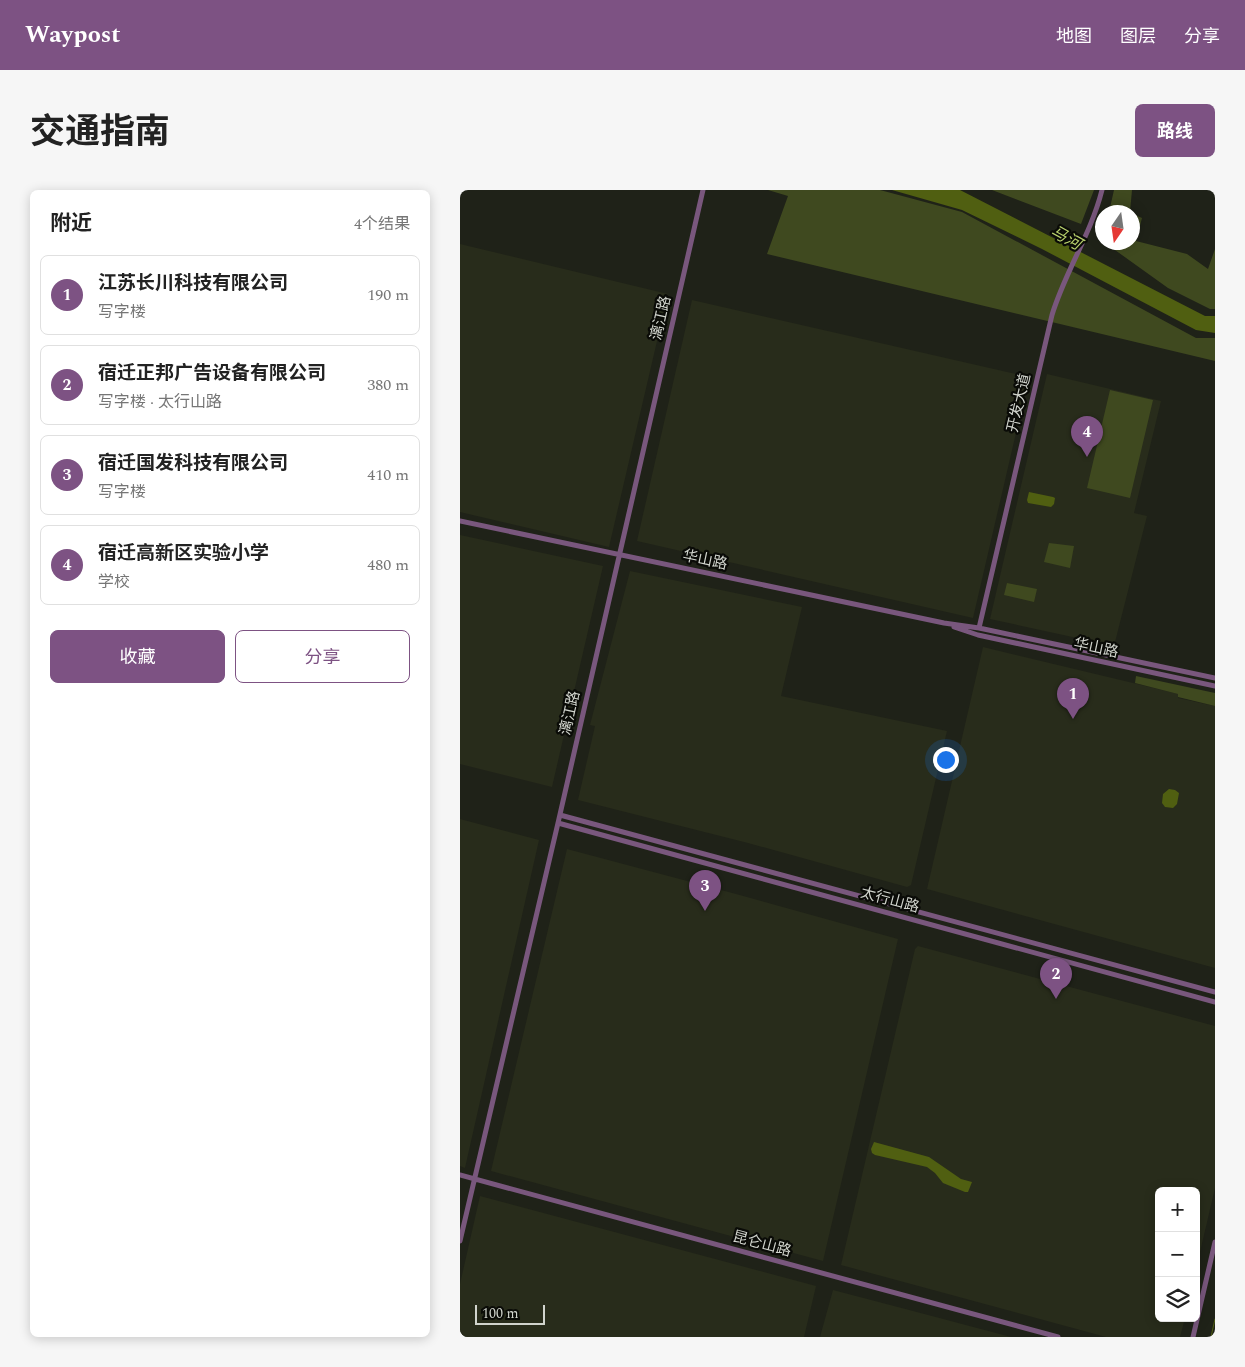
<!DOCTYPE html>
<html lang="zh">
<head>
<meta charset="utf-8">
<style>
  body { margin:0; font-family:Spectral,"Noto Sans SC",serif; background:#f6f6f6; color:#222 }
  .controls { position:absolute; right:15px; bottom:15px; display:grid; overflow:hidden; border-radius:8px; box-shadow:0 2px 12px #0003 }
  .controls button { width:45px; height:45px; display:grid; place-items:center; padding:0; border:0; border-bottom:1px solid #e0e0e0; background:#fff; color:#222; font:25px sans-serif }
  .compass { position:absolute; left:635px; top:15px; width:45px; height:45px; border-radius:50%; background:#fff; box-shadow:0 2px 12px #0003; rotate:193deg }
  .scale { position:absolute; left:15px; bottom:12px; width:70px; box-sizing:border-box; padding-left:5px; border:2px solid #d1d4cd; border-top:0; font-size:14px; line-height:18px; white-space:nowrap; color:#d1d4cd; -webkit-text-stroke:4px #0a0b07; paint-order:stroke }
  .you { position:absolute; left:485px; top:569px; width:18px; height:18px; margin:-12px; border:4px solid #fff; border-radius:50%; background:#1a73e8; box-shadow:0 0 0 8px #1a73e833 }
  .badge { display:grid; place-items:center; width:32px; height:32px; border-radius:50%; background:#7d5283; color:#fff; font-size:16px; font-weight:700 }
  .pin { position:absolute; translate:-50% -41px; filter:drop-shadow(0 1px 2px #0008) }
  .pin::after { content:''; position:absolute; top:26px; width:18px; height:15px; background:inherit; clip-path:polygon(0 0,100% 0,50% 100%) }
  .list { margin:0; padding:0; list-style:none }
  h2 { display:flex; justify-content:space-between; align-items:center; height:65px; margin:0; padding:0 20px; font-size:21px }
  h2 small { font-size:16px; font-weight:400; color:#767676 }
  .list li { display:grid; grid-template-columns:32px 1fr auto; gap:15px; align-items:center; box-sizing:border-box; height:80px; margin:0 10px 10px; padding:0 10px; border:1px solid #e0e0e0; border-radius:8px }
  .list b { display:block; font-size:19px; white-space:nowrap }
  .list p { margin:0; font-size:16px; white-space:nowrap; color:#767676 }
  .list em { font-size:16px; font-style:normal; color:#767676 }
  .actions { display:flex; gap:10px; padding:15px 20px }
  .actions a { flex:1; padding:11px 0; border:1px solid #7d5283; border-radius:8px; text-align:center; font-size:18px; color:#7d5283 }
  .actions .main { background:#7d5283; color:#fff }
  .icon { flex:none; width:28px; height:28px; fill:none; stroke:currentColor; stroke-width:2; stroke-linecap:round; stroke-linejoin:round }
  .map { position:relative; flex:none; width:755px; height:1147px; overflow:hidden; border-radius:8px }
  header { display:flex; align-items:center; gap:30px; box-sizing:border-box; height:70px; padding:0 25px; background:#7d5283; color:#fff }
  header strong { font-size:24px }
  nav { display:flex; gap:28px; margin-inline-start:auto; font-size:18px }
  .intro { display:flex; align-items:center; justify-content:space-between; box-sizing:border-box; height:120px; padding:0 30px }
  h1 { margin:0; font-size:35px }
  .button { padding:12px 22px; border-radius:8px; background:#7d5283; color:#fff; font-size:18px; font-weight:700 }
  main { display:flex; gap:30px; padding:0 30px }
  aside { flex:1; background:#fff; border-radius:8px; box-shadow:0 2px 12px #0003 }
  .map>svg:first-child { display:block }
  .built { fill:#282c1b }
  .green { fill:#3f491f }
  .water { fill:#505f11 }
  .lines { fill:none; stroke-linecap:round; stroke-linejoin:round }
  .stream { stroke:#505f11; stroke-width:1 }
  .minor { stroke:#79577d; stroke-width:5 }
  .labels { text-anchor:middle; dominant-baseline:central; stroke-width:4.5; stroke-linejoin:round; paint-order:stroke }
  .street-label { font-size:15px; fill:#d1d4cd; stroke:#0a0b07 }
  .water-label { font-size:16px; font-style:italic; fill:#bad36e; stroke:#0a0b07 }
</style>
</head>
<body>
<header>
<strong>Waypost</strong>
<nav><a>地图</a><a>图层</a><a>分享</a></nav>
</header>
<div class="intro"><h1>交通指南</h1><a class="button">路线</a></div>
<main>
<aside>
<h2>附近<small>4个结果</small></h2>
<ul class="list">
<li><span class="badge">1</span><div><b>江苏长川科技有限公司</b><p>写字楼</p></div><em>190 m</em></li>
<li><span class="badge">2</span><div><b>宿迁正邦广告设备有限公司</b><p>写字楼 · 太行山路</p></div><em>380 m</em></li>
<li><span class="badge">3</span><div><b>宿迁国发科技有限公司</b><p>写字楼</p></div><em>410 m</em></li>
<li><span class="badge">4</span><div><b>宿迁高新区实验小学</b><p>学校</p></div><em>480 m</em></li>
</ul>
<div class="actions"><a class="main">收藏</a><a>分享</a></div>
</aside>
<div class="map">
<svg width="755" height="1147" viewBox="0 0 755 1147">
  <rect width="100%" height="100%" fill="#1f2218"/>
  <path class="built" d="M0 54 208 104 149 357 0 322Z
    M232 110 569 187 513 428 177 351Z
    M587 184 701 211 674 323 687 326 654 456 530 429Z
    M0 345 143 376 92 597 0 574Z
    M170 381 342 417 321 506 487 541 451 695 447 697 288 653 118 610 135 536 130 535Z
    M523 457 719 504 718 508 755 516V778L467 699Z
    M0 629 79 650 5 978 0 976Z
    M107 659 276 704 438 749 363 1071 31 981Z
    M458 756 755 836V998L736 1079V1001H699V1128H725L720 1147H646L381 1075 455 759Z
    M20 1006 356 1096 344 1147H0V1094Z
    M373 1100 453 1121 551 1147H360Z"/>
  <path class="green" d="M308 0H420L502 22 736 148H755V171L307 64 328 6Z
    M532 0H634L621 34Z
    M654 0H672L670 22H649Z
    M673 24 682 28 676 51 727 64 748 79 755 59V119H750L708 98 648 55 647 53 672 52Z
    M650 200 693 210 670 308 627 298Z
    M589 353 614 356 610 378 584 372Z
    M547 393 577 399 574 412 544 405Z
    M676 486 755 503V516L718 507V504L675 493Z"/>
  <path class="water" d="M432 0H500L745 126H755V143L736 140 582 59 502 20Z
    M569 302 593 307 595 308 594 314 591 317 568 313 567 310Z
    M709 599 715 600 719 603 717 614 713 618 705 617 702 613 703 604Z
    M414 952 469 967 501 989 512 992 508 1002H505L483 993 475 983 467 977 415 965 412 963 411 959Z"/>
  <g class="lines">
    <path class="stream" d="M751 1147 755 1129"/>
    <path class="minor" d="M0 331 484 433 519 438 755 488
      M494 437 518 445 755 496
      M519 438 592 125C605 82 631 44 642 0
      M100 625 755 802
      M98 633 755 812
      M0 985 598 1147
      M0 1051 98 633 243 0
      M733 1147 755 1052"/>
  </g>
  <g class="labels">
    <g class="street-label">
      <text transform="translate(201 128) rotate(-77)">漓江路</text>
      <text transform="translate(559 213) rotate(-77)">开发大道</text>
      <text transform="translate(245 370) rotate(12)">华山路</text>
      <text transform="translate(636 458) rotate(12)">华山路</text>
      <text transform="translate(110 523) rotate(-77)">漓江路</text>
      <text transform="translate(430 710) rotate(15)">太行山路</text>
      <text transform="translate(302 1054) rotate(15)">昆仑山路</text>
    </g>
    <g class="water-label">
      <text transform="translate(606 48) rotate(29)">马河</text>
    </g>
  </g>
</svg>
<div class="controls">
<button>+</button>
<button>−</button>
<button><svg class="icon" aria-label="layers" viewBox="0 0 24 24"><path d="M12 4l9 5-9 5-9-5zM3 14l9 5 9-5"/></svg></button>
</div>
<svg class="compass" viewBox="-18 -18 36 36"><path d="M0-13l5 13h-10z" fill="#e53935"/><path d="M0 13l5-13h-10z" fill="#767676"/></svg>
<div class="scale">100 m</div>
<div class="you"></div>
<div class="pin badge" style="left:613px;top:529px">1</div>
<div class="pin badge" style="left:596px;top:809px">2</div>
<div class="pin badge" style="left:245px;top:721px">3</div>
<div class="pin badge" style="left:627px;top:267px">4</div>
</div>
</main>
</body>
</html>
